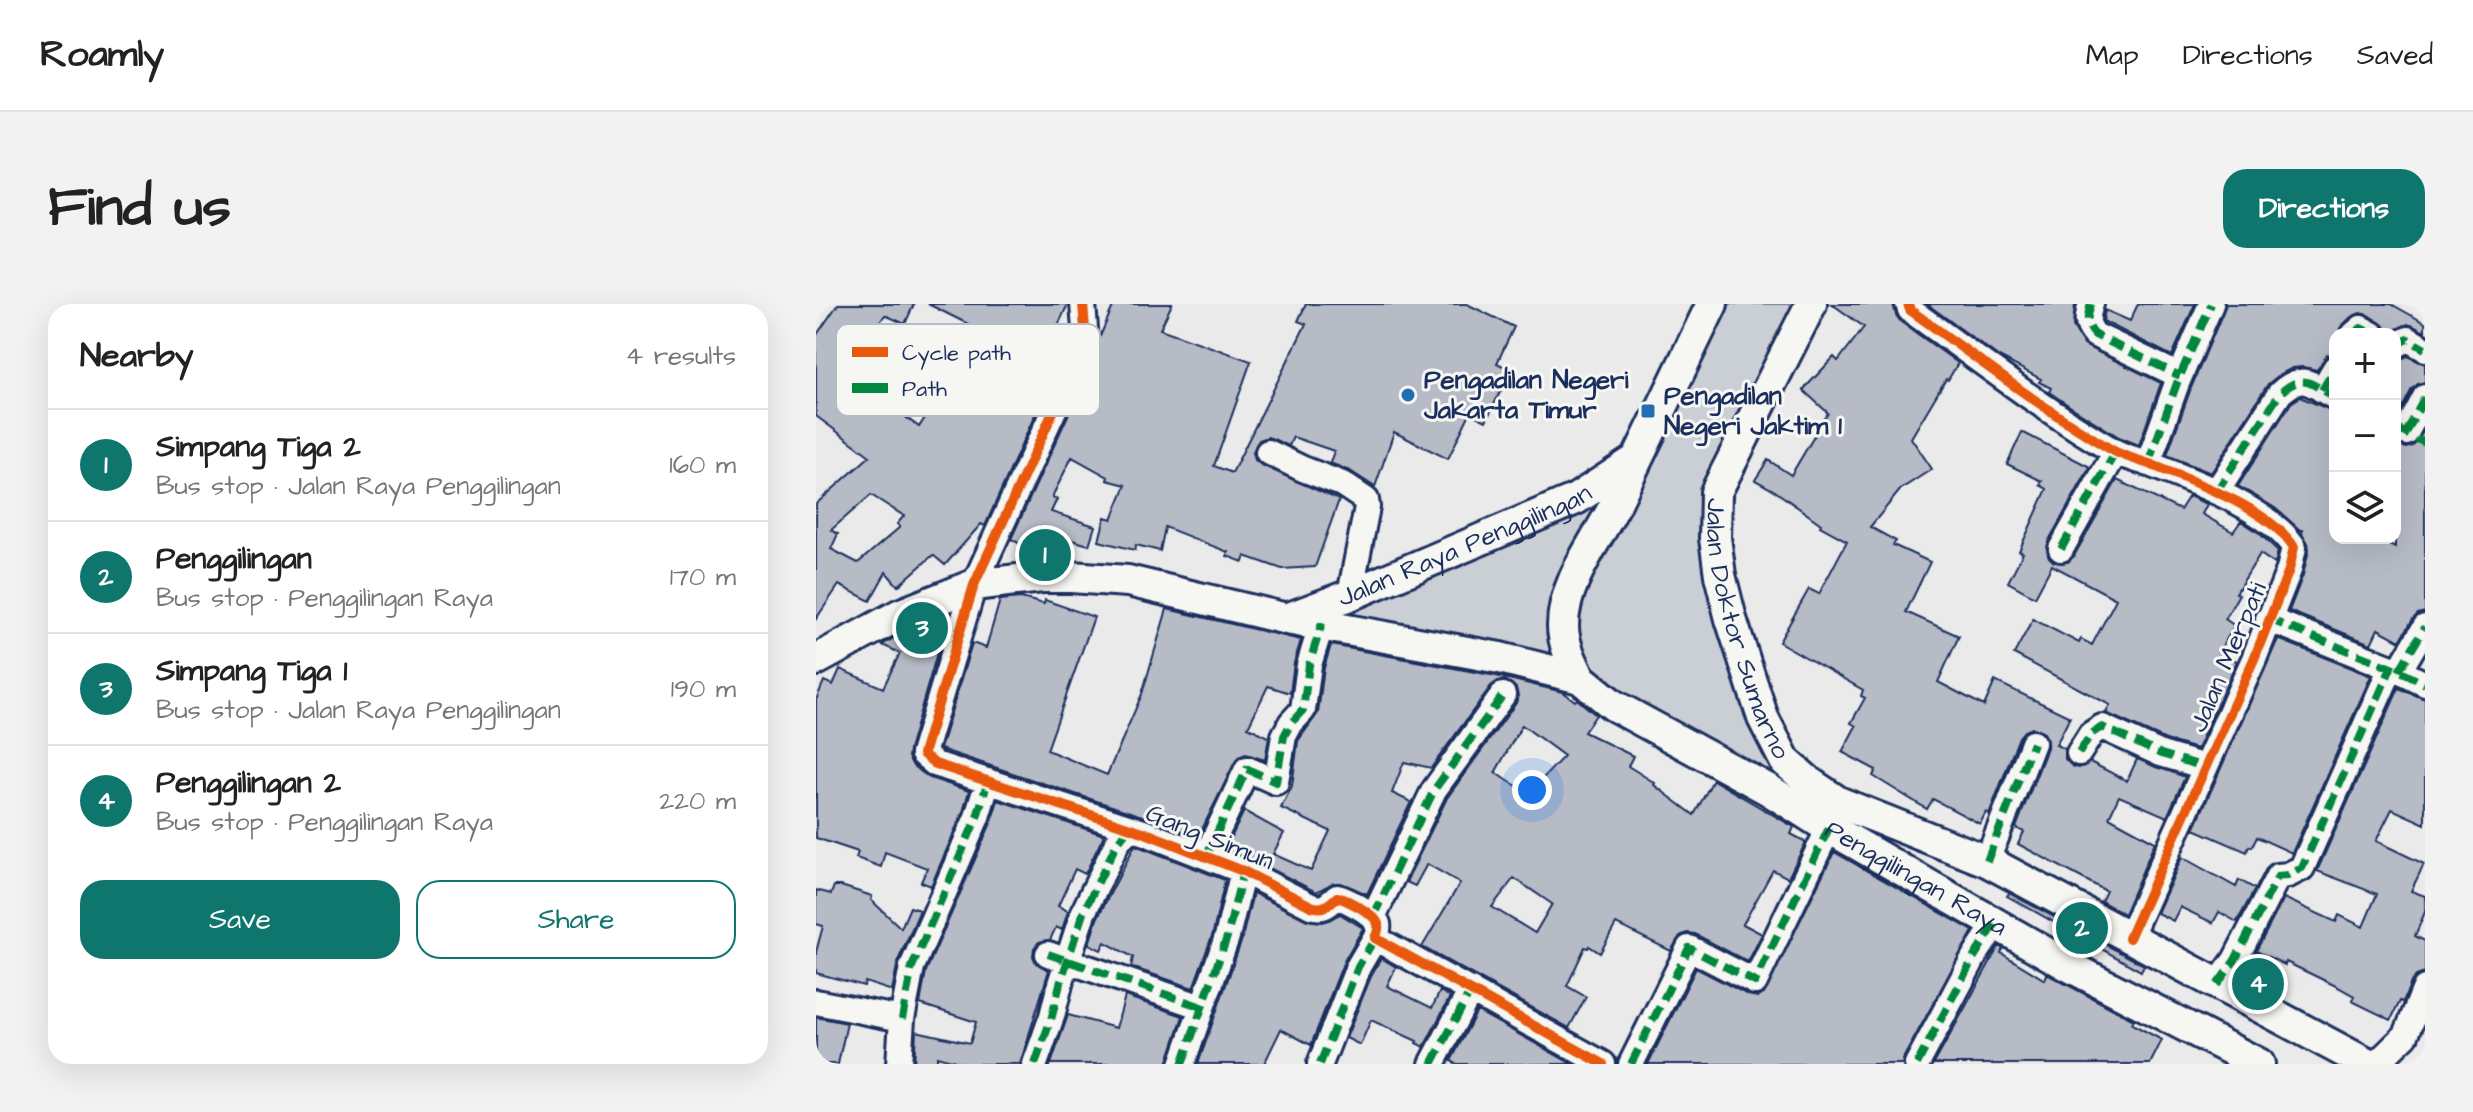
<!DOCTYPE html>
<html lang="en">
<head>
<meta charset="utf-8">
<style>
  body { margin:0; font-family:"Architects Daughter",sans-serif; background:#f2f2f2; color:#222 }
  .controls { position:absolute; right:24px; top:24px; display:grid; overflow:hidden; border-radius:16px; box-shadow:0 8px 32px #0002 }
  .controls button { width:72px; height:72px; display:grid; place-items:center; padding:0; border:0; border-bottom:2px solid #e0e0e0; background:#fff; color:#222; font:40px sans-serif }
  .you { position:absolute; left:716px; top:486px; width:28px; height:28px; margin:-20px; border:6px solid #fff; border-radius:50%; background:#1a73e8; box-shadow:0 0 0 12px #1a73e833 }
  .badge { display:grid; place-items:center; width:52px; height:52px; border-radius:50%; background:#0f766e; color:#fff; font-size:26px; font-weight:700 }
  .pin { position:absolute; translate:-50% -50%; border:4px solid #fff; box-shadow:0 2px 8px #0006 }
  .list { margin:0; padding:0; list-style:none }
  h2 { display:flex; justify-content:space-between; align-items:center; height:104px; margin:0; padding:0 32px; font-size:34px }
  h2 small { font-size:26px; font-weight:400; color:#767676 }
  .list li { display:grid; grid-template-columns:52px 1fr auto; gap:24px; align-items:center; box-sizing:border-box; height:112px; padding:0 32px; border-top:2px solid #e0e0e0 }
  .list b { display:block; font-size:30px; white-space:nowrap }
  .list p { margin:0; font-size:26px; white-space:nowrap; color:#767676 }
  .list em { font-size:26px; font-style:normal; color:#767676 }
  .actions { display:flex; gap:16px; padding:24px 32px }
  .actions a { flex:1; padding:18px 0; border:2px solid #0f766e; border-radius:24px; text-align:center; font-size:28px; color:#0f766e }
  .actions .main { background:#0f766e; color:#fff }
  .icon { flex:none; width:44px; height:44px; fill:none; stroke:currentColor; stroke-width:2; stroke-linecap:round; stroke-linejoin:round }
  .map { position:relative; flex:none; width:1609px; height:760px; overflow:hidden; border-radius:24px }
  header { display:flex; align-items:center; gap:48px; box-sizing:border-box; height:112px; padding:0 40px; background:#fff; border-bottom:2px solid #e0e0e0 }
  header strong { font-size:38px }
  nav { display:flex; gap:44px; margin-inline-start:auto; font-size:28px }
  .intro { display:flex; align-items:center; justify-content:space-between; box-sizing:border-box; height:192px; padding:0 48px }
  h1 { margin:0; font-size:56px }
  .button { padding:20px 36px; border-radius:24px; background:#0f766e; color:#fff; font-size:28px; font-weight:700 }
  main { display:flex; gap:48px; padding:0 48px }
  aside { flex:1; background:#fff; border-radius:24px; box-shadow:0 8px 32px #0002 }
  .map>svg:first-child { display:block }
  .green { fill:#caced5; stroke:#727e9a; stroke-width:2 }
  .building { fill:#b6bbc6; stroke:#1b2f5e; stroke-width:2; fill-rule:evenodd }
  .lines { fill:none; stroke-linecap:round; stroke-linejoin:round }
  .minor-casing { stroke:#1b2f5e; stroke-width:30 }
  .major-casing { stroke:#1b2f5e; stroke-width:36 }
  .minor { stroke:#f6f6f2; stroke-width:24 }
  .major { stroke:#f6f6f2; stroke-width:30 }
  .quiet { stroke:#00873e; stroke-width:8; stroke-dasharray:16 8; stroke-linecap:butt }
  .cycleway-casing { stroke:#f6f6f2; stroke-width:15 }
  .cycleway { stroke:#e8590c; stroke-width:10 }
  .poi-dot { fill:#1f6fb2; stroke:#f6f6f2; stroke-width:3 }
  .labels { text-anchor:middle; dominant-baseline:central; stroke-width:6; stroke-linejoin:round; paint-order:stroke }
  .poi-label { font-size:26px; font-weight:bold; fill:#1b2f5e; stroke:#f6f6f2; text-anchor:start }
  .street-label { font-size:26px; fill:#1b2f5e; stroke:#f6f6f2 }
  .key { fill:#f6f6f2; stroke:#b4bac6; stroke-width:2 }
  .key-label { font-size:22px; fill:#1b2f5e }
</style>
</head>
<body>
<header>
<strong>Roamly</strong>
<nav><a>Map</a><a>Directions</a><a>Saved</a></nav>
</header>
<div class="intro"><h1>Find us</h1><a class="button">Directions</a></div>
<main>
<aside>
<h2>Nearby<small>4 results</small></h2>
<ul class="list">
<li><span class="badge">1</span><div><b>Simpang Tiga 2</b><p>Bus stop · Jalan Raya Penggilingan</p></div><em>160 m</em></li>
<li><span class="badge">2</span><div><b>Penggilingan</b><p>Bus stop · Penggilingan Raya</p></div><em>170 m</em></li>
<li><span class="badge">3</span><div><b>Simpang Tiga 1</b><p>Bus stop · Jalan Raya Penggilingan</p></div><em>190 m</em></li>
<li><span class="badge">4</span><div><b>Penggilingan 2</b><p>Bus stop · Penggilingan Raya</p></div><em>220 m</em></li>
</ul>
<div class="actions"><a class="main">Save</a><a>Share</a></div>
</aside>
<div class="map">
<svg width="1609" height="760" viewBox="0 0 1609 760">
  <rect width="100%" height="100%" fill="#e9eae9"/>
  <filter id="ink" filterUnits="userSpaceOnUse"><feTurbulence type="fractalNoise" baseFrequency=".0125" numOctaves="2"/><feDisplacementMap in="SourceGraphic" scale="16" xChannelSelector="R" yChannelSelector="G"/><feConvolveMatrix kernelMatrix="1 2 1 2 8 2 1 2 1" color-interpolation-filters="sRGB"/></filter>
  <g filter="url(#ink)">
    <path class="green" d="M895 0H995L900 188 915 315 1013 524 764 374 471 315 820 156Z"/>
    <path class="building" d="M22 0H98L89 20 69 11 29 68 103 123 132 78 140 84 170 29 112 0H252L238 30 243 32 230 59 240 64 169 222 165 220 129 261 117 251 82 282 70 268 54 297 23 281 0 315V200L54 152 0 112V32ZM55 191 88 212 81 220 84 223 42 259 15 245 22 230 15 226Z
      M298 0H356L344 25 435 57 398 162 416 169 490 20 482 17 490 0H651L698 23 681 59 695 66 670 117 654 109 632 155 578 128 559 183 534 167 514 159 518 147 477 133 473 142 452 133 443 136 437 148 439 156 445 161 523 196 499 263 466 265 429 252 427 258 411 252 412 248 349 223 344 247 320 241 319 246 283 237 289 213 296 215 310 181 291 176 292 173 256 153 236 193 241 195 235 208 279 222 273 241 231 229 221 249 195 235 278 55 282 37Z
      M1016 0H1077L1080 11 1085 18 1142 59 1132 76 1130 75 1095 134 1116 165 1085 185 1054 223 1080 237 1077 241 1114 258 1090 308 1143 332 1122 378 1168 402 1179 377 1254 413 1240 441 1249 445V455L1256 462 1263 464 1274 458 1311 477 1321 455 1369 473 1351 513 1303 492 1293 513 1339 538 1308 610 1285 597 1290 587 1202 540 1208 528 1200 524 1231 444 1232 436 1228 429 1216 424 1208 427 1203 433 1173 510 1170 508 1164 520 1117 495 1111 505 1057 472 1060 466 1026 448 1040 422 1035 419 1049 394 1045 392 1047 386 963 338 993 285 1003 290 1031 237 1004 222 1005 220 959 187 939 176 952 156 975 171 1012 109 987 86 1018 53 1022 57 1048 23Z
      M1111 0H1259L1257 22 1268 41 1345 79 1323 141 1303 133 1252 101 1233 88 1235 84 1223 78 1225 75 1183 53Z
      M1322 0H1379L1356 52 1287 17 1289 6 1314 17Z
      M1410 0H1575L1609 19V28L1592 20 1571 30 1568 22 1552 11 1544 9 1535 13 1524 24 1523 30H1519V49L1511 51 1501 66 1487 63 1476 64 1463 71 1452 80 1395 169 1351 151 1375 84Z
      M1592 52 1609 60V78L1602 80 1596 85 1579 118V57Z
      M1484 93 1519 108V234H1559L1579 244V139L1590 144 1597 142 1609 125V308L1602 310 1597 315 1584 337 1562 325 1555 340 1473 307 1487 271 1493 246 1492 239 1486 229 1487 226H1484L1459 204 1422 182 1475 99Z
      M1206 128 1274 163 1232 238V252L1238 258H1252L1258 252 1301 176 1364 206 1373 192 1386 198 1391 200 1386 210 1417 228 1425 217 1442 228 1462 247 1459 260 1444 250 1420 289 1423 290 1409 315 1419 322 1402 348 1421 357 1381 445 1350 436 1290 409 1294 401 1198 350 1217 315 1263 339 1265 335 1276 341 1300 295 1236 261 1219 293 1192 278 1207 249 1203 247 1231 185 1224 181 1226 177 1191 160Z
      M205 294 228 300 229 296 278 313 231 446 291 471 326 390 351 305 485 336 478 359 474 389 452 382 432 423 453 433 449 456 430 450 422 453 382 533 332 514 124 445 156 339 170 344 184 296Z
      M132 311 93 446 92 453 97 462 114 474 153 487 147 508 115 582 105 578 111 564 69 548 65 563 40 554 42 548 0 534V396L8 377 17 381 24 365 67 384 84 349 66 341 85 330 106 340 115 318Z
      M1462 335 1555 372 1476 549 1441 533 1436 543 1433 542 1431 548 1378 525Z
      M515 341 680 372 747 388 759 397 761 395 780 411 768 428 817 452 812 462 839 479 838 481 878 511 897 476 978 523 975 530 990 538 972 574 957 566 927 620 946 630 932 658 879 630 871 629 864 632 855 647 800 620 784 649 773 642 772 644 769 643 751 682 770 693 753 724 606 643 644 579 611 560 599 582 590 578 631 494 700 399 702 392 700 384 689 376 682 377 675 382 615 464 588 458 576 489 595 498 551 590 525 579H517L500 588 434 554 410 544 428 507 468 529 457 550 495 567 514 527 465 504 476 482 482 437 502 409 508 364ZM706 421 748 452 713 489 679 469ZM698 574 736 600 719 629 676 603Z
      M1583 384 1609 395V520L1576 505 1560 537 1608 560 1595 587 1609 592V608L1599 632 1609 637V669L1600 672 1595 678 1587 698 1584 697 1575 716 1536 697 1538 692 1522 683 1470 658 1469 661 1440 647 1468 594 1520 618 1523 611 1547 623 1561 590 1501 567Z
      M182 496 288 531 269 570 259 565 242 602 252 607 246 626 240 623 234 636 223 638 218 644 217 652 220 659 233 666 204 760H150L121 752V760H98L100 727 154 739 160 718 104 700 110 667 175 519Z
      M319 541 409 576 397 629 377 684 315 663 317 653 289 638 285 646 273 640 281 615Z
      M1018 548 1157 627 1088 753 1086 760H832L880 664 932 691 941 693 948 690Z
      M1366 553 1420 583 1423 576 1439 585 1421 618 1403 608 1397 619 1364 603 1357 617 1341 609Z
      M18 582H25L56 592 55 596 85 624 94 603 104 606 82 657 76 687 49 678 48 682 0 669V648L7 622 0 620V586L15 590Z
      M437 589 491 616 507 618 524 610 547 624 528 657 495 741 465 725 448 760H382L425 638Z
      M1193 589 1328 661 1325 667 1191 592Z
      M1183 642 1187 645 1185 649 1229 676 1231 670 1318 716 1316 720 1346 736 1334 760H1118Z
      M565 654 580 663 571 682 616 704 624 687 634 693 608 743 600 739 601 737 555 716 544 741 530 734 556 670Z
      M309 692 367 712 351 760H235L252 711 300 724Z
      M661 707 756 760H641L635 757Z
      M0 713 31 719 22 760H0Z"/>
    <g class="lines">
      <g class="minor-casing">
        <path id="minor" d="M267 0 269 25 264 49 158 281 107 450 119 460 327 528 427 567 495 602C507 606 511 602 521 593 530 595 559 610 562 620 563 624 561 630 559 634L787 760
          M1092 0 1094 6C1161 54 1225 104 1296 146 1308 153 1323 156 1336 161 1378 178 1452 204 1478 243L1473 266 1438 355 1313 634
          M1275 0C1271 13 1269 20 1279 31L1364 72
          M1538 30 1545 24 1556 30
          M1579 42 1592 35 1609 45
          M1506 86 1519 64
          M1590 129 1609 93
          M452 148 487 165 526 180 550 196 551 203 534 291
          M1332 160 1361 79 1395 0
          M1400 188 1464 89C1488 68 1494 80 1519 93
          M1245 245 1299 149
          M1452 315 1583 367 1609 380
          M1583 367 1609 323
          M1263 449 1275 430 1286 423 1345 450 1389 463
          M390 552 431 465 460 478 468 432 475 419 487 406 493 361 506 319
          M1171 557 1217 439
          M557 613 618 486 687 391
          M232 650 386 703
          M1401 681 1419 656 1462 572 1472 571 1486 564 1575 364
          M0 698 86 715
          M83 760 86 715 96 663 161 513 172 477
          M219 760 236 712 244 680 267 609 301 539 313 524
          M366 760 411 633 427 567
          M504 760 542 663 559 634
          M616 760 655 686
          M815 760 873 644 939 678 1013 524
          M1101 760 1158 653 1180 619
          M1560 760 1590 731 1609 684"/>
      </g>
      <g class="major-casing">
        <g id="major">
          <path id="s1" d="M995 0 900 188 899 234 904 271 915 315 947 414 969 457 994 479 1022 498 1171 557 1551 760"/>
          <path id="s2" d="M473 314 534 291 760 195 818 157"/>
          <path id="s3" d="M0 356 83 311 158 281 226 273H255L312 277 471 315 684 354 764 374 797 401 953 486 1013 524 1253 662 1443 760"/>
          <path d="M764 374C756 358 747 340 747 322 747 278 781 237 800 199 832 133 864 66 896 0"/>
        </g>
      </g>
      <use href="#minor" class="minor"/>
      <use href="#major" class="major"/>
      <path class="quiet" d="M1275 0C1271 13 1269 20 1279 31L1364 72
        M1538 30 1545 24 1556 30
        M1579 42 1592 35 1609 45
        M1506 86 1519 64
        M1579 124 1609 139
        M1590 129 1609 93
        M1332 160 1361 79 1395 0
        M1400 188 1464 89C1488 68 1494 80 1519 93
        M1245 245 1299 149
        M1452 315 1583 367 1609 380
        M1583 367 1609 323
        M1263 449 1275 430 1286 423 1345 450 1389 463
        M390 552 431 465 460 478 468 432 475 419 487 406 493 361 506 319
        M1171 557 1217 439
        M557 613 618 486 687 391
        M232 650 386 703
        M1401 681 1419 656 1462 572 1472 571 1486 564 1575 364
        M86 715 96 663 161 513 172 477
        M219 760 236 712 244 680 267 609 301 539 313 524
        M366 760 411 633 427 567
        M504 760 542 663 559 634
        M616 760 655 686
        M815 760 873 644 939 678 1013 524
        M1101 760 1158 653 1180 619"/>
      <g class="cycleway-casing">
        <path id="cycleway" d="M267 0 269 25 264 49 158 281 107 450 119 460 327 528 427 567 495 602C507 606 511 602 521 593 530 595 559 610 562 620 563 624 561 630 559 634L787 760
          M1092 0 1094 6C1161 54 1225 104 1296 146 1308 153 1323 156 1336 161 1378 178 1452 204 1478 243L1473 266 1438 355 1313 634"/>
      </g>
      <use href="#cycleway" class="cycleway"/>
    </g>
  </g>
  <g class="poi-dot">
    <circle cx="592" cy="91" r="8"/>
    <rect x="824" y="99" width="16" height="16" rx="4"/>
  </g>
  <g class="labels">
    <g class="poi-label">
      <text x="608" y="76">Pengadilan Negeri<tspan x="608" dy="30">Jakarta Timur</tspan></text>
      <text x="848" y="92">Pengadilan<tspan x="848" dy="30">Negeri Jaktim 1</tspan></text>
    </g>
    <g class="street-label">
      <text stroke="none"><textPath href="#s2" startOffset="190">Jalan Raya Penggilingan</textPath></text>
      <text stroke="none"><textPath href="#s1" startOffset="352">Jalan Doktor Sumarno</textPath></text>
      <text transform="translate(1412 353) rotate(-67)">Jalan Merpati</text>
      <text transform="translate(394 533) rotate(22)">Gang Simun</text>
      <text stroke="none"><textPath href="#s3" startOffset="1184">Penggilingan Raya</textPath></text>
    </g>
  </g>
  <rect x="20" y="20" width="264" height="92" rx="12" class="key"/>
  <rect x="36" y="43" width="36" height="10" fill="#e8590c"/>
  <rect x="36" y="79" width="36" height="10" fill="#00873e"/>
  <g class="key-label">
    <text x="86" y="56">Cycle path</text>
    <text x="86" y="92">Path</text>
  </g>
</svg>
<div class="controls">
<button>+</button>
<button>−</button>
<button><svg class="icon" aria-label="layers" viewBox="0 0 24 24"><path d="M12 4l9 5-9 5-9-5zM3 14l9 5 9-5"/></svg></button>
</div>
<div class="you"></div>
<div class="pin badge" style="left:229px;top:251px">1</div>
<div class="pin badge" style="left:1266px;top:624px">2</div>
<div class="pin badge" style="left:106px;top:324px">3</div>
<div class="pin badge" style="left:1442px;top:680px">4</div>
</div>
</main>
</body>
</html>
